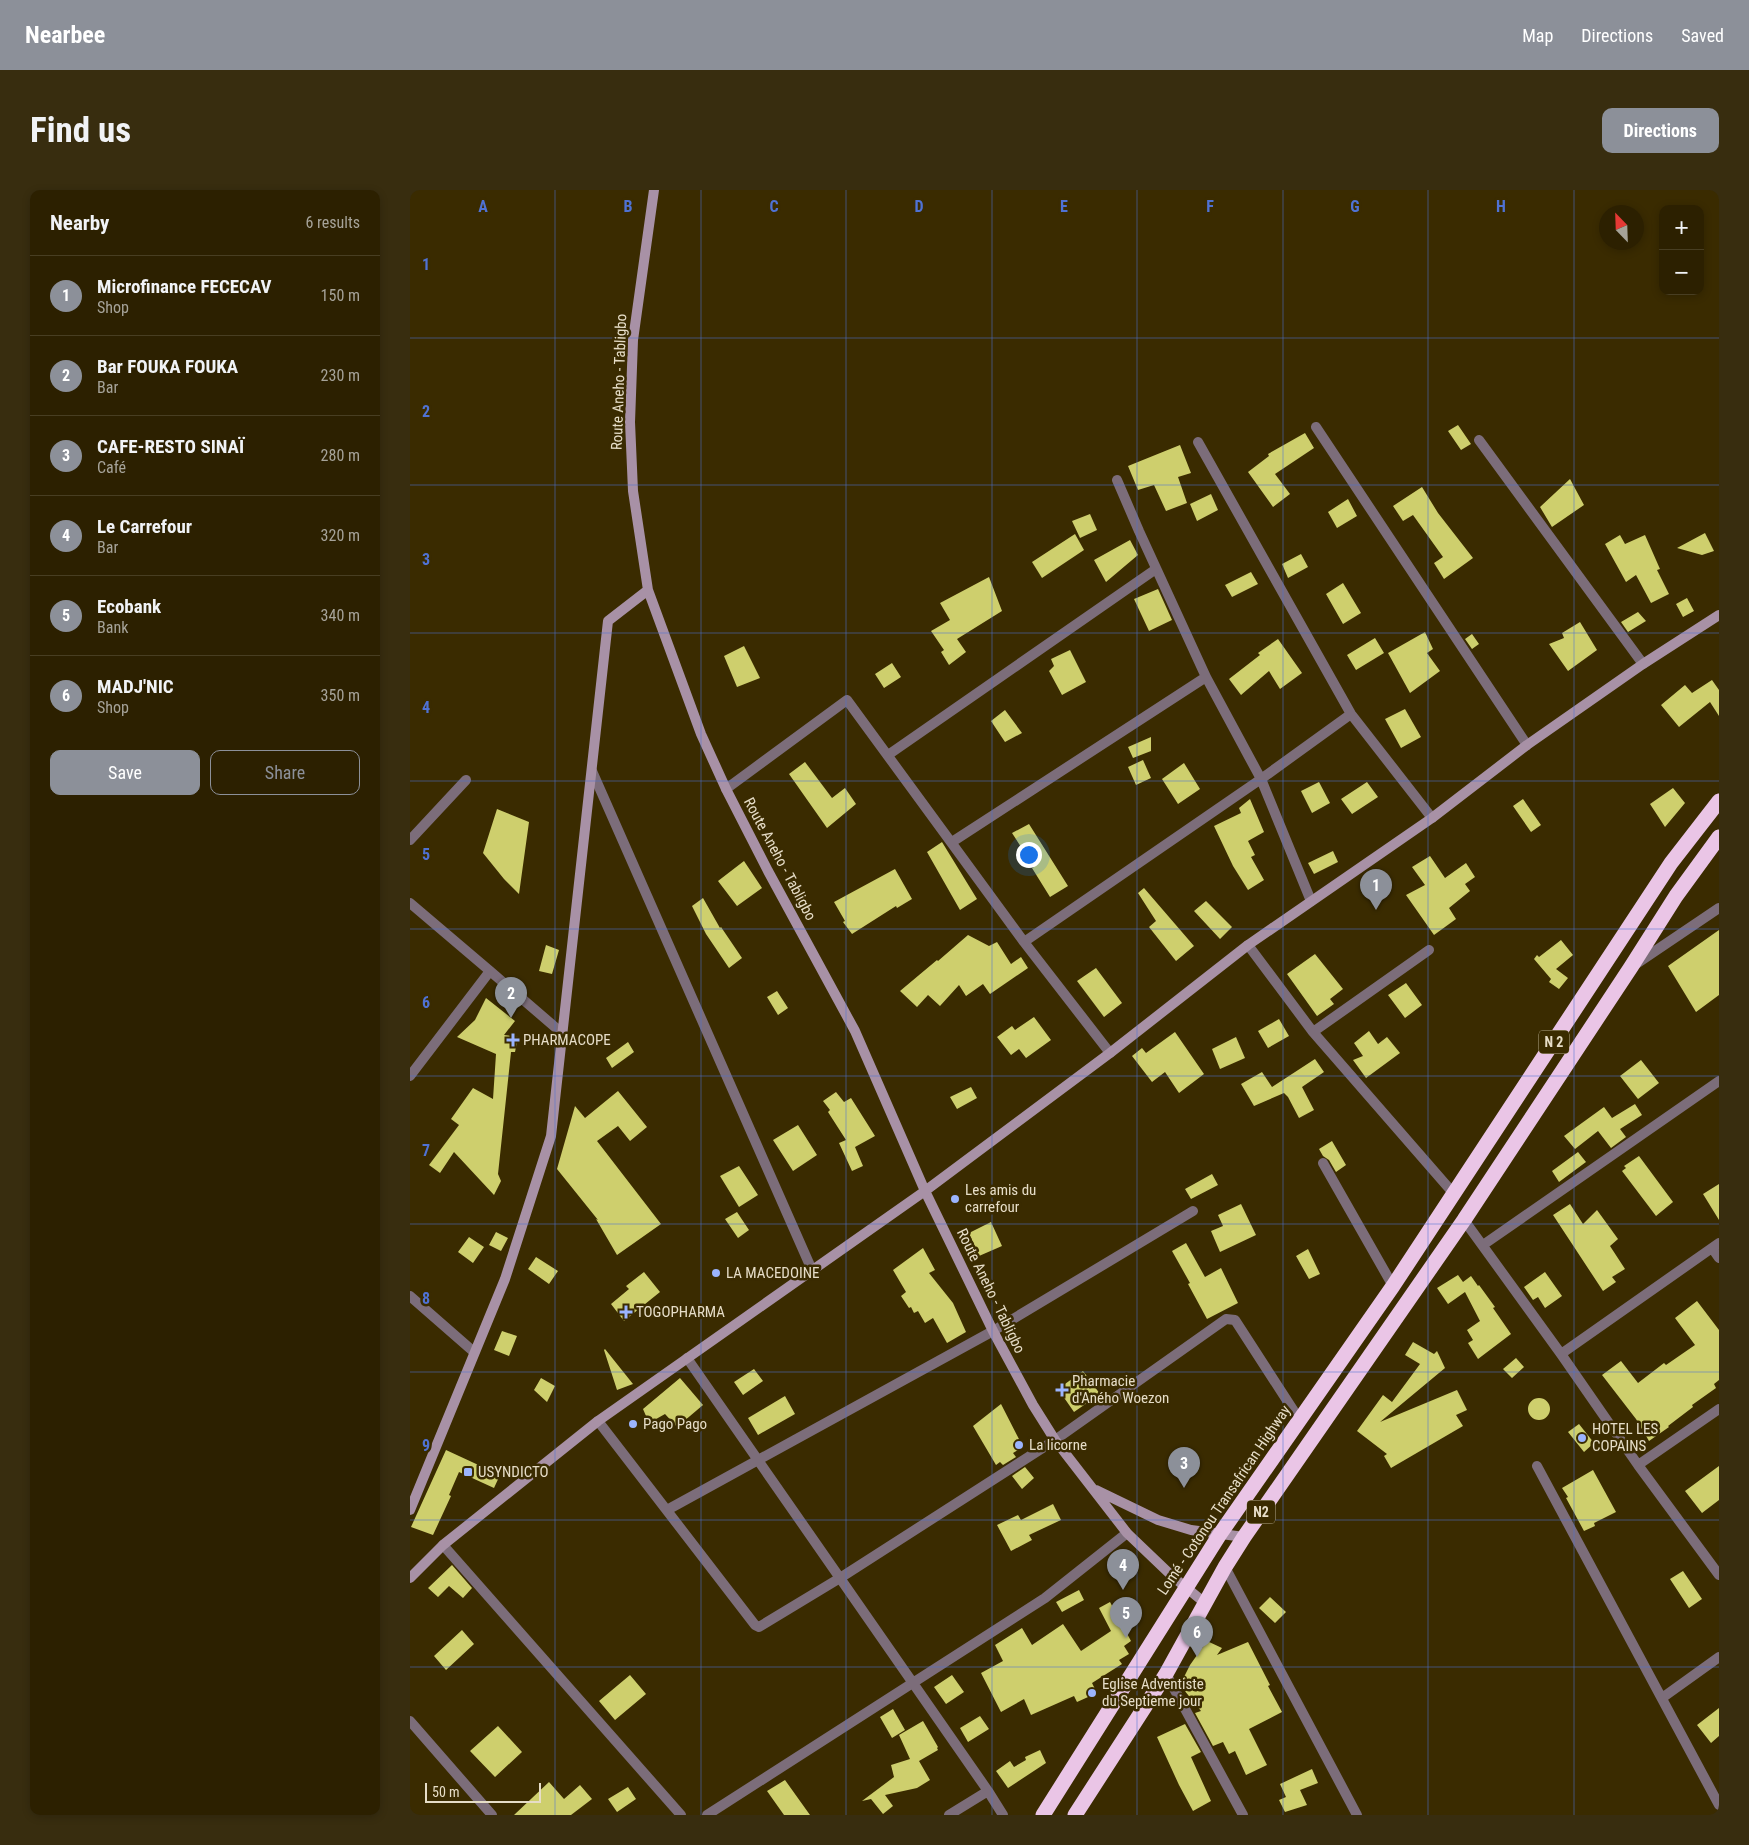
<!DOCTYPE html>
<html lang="en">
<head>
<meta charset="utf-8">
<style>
  body { margin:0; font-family:"Roboto Condensed",sans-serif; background:#382d0f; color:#f1f3f6 }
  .controls { position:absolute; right:15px; top:15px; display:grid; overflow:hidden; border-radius:10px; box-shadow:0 2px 8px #0003 }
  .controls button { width:45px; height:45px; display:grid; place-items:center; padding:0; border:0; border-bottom:1px solid #483e22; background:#2c2000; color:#f1f3f6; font:25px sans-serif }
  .compass { position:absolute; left:1189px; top:15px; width:45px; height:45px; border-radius:50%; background:#2c2000; box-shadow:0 2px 8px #0003; rotate:337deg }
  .scale { position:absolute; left:15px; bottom:12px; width:116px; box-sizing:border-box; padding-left:5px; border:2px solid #e6ddc7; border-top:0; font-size:14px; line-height:18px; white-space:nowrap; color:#e6ddc7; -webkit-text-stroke:4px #3a2b00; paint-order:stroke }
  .you { position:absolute; left:618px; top:664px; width:18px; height:18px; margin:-12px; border:4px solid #fff; border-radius:50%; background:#1a73e8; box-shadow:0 0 0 8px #1a73e833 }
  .badge { display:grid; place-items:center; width:32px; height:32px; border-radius:50%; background:#8c9099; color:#fff; font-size:16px; font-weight:700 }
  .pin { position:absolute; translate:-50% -41px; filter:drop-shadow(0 1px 2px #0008) }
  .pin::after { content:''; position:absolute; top:26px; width:18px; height:15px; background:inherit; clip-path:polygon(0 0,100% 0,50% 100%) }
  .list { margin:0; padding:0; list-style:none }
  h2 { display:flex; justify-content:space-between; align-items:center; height:65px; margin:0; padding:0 20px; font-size:21px }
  h2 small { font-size:16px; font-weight:400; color:#a6a399 }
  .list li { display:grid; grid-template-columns:32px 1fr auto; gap:15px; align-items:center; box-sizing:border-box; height:80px; padding:0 20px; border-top:1px solid #483e22 }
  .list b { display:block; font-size:19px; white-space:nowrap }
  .list p { margin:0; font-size:16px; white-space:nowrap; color:#a6a399 }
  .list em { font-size:16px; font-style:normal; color:#a6a399 }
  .actions { display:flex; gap:10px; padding:15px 20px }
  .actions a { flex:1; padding:11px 0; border:1px solid #8c9099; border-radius:10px; text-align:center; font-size:18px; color:#8c9099 }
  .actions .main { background:#8c9099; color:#fff }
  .map { position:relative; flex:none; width:1309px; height:1625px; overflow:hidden; border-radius:10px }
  header { display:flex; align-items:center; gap:30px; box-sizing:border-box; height:70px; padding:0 25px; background:#8c9099; color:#fff }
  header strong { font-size:24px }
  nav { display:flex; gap:28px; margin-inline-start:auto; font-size:18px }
  .intro { display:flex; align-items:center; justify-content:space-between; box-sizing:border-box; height:120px; padding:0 30px }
  h1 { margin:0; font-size:35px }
  .button { padding:12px 22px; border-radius:10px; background:#8c9099; color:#fff; font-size:18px; font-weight:700 }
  main { display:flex; gap:30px; padding:0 30px }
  aside { flex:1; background:#2c2000; border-radius:10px; box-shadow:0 2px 8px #0003 }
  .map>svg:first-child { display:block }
  .building { fill:#cecf6d }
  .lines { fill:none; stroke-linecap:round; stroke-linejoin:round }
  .street { stroke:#7c6d7a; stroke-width:10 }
  .secondary { stroke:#a891a6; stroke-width:10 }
  .highway { stroke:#eac5e6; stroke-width:15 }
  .grid { fill:none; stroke:#4f72d4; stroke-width:1; stroke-opacity:0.55 }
  .poi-dot { fill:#9bb4fd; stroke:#3a2b00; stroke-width:2 }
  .labels { text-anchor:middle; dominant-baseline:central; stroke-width:5; stroke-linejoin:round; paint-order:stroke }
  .shield { fill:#3a2b00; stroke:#b2a88b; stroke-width:1 }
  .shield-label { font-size:14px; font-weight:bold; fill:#e6ddc7 }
  .street-label { font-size:15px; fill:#e6ddc7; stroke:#3a2b00 }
  .poi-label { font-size:15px; fill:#e6ddc7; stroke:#3a2b00; text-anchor:start }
  .grid-label { font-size:16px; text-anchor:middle; font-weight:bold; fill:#4f72d4; stroke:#3a2b00; stroke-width:5; stroke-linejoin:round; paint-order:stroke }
</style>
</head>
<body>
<header>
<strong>Nearbee</strong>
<nav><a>Map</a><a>Directions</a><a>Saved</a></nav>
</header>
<div class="intro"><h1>Find us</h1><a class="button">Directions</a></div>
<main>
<aside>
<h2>Nearby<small>6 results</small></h2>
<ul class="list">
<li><span class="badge">1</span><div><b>Microfinance FECECAV</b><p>Shop</p></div><em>150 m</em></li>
<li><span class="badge">2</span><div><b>Bar FOUKA FOUKA</b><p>Bar</p></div><em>230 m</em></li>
<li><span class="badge">3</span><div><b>CAFE-RESTO SINAÏ</b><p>Café</p></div><em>280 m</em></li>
<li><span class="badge">4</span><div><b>Le Carrefour</b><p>Bar</p></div><em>320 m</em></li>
<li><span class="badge">5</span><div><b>Ecobank</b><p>Bank</p></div><em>340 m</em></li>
<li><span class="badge">6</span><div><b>MADJ'NIC</b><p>Shop</p></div><em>350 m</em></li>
</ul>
<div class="actions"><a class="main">Save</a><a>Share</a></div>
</aside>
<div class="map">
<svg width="1309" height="1625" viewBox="0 0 1309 1625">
  <rect width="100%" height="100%" fill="#3a2b00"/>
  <path class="building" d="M1048 235 1061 254 1051 260 1038 241Z
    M895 243 904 258 865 284 880 304 863 317 838 282 859 266 858 264Z
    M770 255 781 283 768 287 777 313 756 321 744 295 728 300 718 276Z
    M1160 289 1174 315 1142 337 1130 317Z
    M1012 297 1028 323 1063 368 1034 389 1024 373 1033 367 1003 325 993 331 983 316Z
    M801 304 808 320 787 331 780 314Z
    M938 309 947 326 927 338 918 322Z
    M680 324 687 340 670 348 662 331Z
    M1295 343 1304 361 1292 365 1267 358Z
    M665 344 674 360 632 388 622 372Z
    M1210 345 1215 354 1235 345 1250 379 1247 380 1259 404 1241 413 1226 385 1216 392 1195 354Z
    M720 350 728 365 696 392 684 370Z
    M891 364 898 377 878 388 872 374Z
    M841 382 848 394 822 407 815 395Z
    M579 387 592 421 547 449 556 462 539 475 531 462 534 460 521 441 540 430 530 413Z
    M933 393 951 423 933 434 916 404Z
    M748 399 762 430 739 441 724 409Z
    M1277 408 1284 421 1273 427 1266 414Z
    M1228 422 1236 431 1218 442 1211 432Z
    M1170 432 1187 460 1158 481 1139 454 1154 448 1152 443Z
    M1015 442 1023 459 1017 463 1030 481 1000 503 978 463Z
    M1062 444 1069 454 1062 459 1055 449Z
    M965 448 974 463 946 480 937 465Z
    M868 449 892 483 870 499 859 481 831 505 819 489 850 465 848 463Z
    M334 456 350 488 327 497 314 466Z
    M660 460 676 492 652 505 639 481 644 476 641 469Z
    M482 473 491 487 474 498 465 484Z
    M1302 490 1309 500V526L1300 512 1269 537 1251 515 1275 495 1282 503Z
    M995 519 1011 547 991 558 975 529Z
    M595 520 612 543 595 552 581 531Z
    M741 547V561L723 568 718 557Z
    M733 570 741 588 726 595 718 577Z
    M395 572 422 608 435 598 446 614 417 638 379 584Z
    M774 573 790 599 768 614 752 589Z
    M909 592 920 613 902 623 891 601Z
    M957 592 968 607 942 624 931 609Z
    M1263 598 1275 613 1255 637 1240 614Z
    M840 609 854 642 838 651 845 665 841 667 854 690 838 700 823 676 804 636 831 623 829 618Z
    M1113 609 1131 635 1121 642 1103 616Z
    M87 619 119 632 109 704 94 689 73 663Z
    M619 634 658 696 640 707 622 678 624 677 602 643Z
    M532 652 567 709 550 720 517 662Z
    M923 661 928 672 904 684 898 673Z
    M1020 666 1035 688 1056 673 1065 687 1055 694 1060 701 1039 718 1046 729 1024 745 996 705 1015 695 1002 677Z
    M334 671 352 698 327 716 308 691Z
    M485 679 502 709 487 718 486 716 442 744 433 732 435 731 424 712Z
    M734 698 784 756 766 771 739 737 746 731 728 703Z
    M293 708 310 738 311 737 332 768 319 778 296 744 282 716Z
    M796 711 822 737 810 749 784 721Z
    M1309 740V805L1286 822 1258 776Z
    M558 745 579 756 587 752 601 774 611 767 618 778 580 804 573 794 556 806 549 795 530 816 518 805 507 817 490 801 527 770 528 771Z
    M1151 750 1163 765 1146 779 1158 788 1149 799 1139 792 1141 789 1124 769 1127 765 1129 767Z
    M136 755 149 760 142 784 129 781Z
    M905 764 933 799 920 809 924 814 907 826 877 784Z
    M686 778 712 813 694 827 667 791Z
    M996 793 1012 815 995 828 978 805Z
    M367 801 378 818 368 825 357 807Z
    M76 808 105 831 94 845 108 847 105 862H101L88 984 91 991 84 1005 44 962 30 983 19 975 49 935 41 929 63 898 83 909 86 864 47 847 65 830Z
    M624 827 641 850 616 868 609 859 601 865 587 847 602 836 605 840Z
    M869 829 879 846 858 858 848 841Z
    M959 841 968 854 977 847 990 863 956 888 943 870 953 866 944 853Z
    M765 842 794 884 769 903 755 882 742 892 722 866 732 858 736 863Z
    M826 847 835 868 810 879 802 859Z
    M218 852 224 862 202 878 196 868Z
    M905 869 914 882 892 897 904 920 889 928 878 907 874 903 844 916 831 894 852 882 862 897Z
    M1231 870 1249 893 1228 909 1210 886Z
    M561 897 567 908 547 919 540 907Z
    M208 901 237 937 220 951 208 936 187 951 251 1034 207 1065 186 1029 188 1030 147 979 165 916 175 928Z
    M426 902 434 912 441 908 465 946 445 957 453 976 442 981 429 953 436 950 418 922 420 920 413 911Z
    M1225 914 1232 925 1210 939 1216 947 1201 958 1188 941 1165 959 1154 946 1194 917 1202 928Z
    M388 935 407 965 383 981 363 950Z
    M922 951 936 975 926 982 919 970 913 966 909 959Z
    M1168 962 1176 972 1149 992 1142 981Z
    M1229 966 1263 1012 1246 1026 1212 981 1216 978 1214 976Z
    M329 976 348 1005 329 1017 310 986Z
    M802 984 808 995 781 1009 775 999Z
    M1309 994V1030L1293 1004Z
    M831 1014 846 1045 810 1062 801 1041 813 1036 808 1025Z
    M1160 1014 1173 1034 1187 1020 1208 1049 1200 1056 1215 1079 1202 1087 1206 1092 1193 1101 1143 1025Z
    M327 1022 339 1040 328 1048 315 1029Z
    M581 1032 592 1056 569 1066 559 1043Z
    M86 1042 98 1048 91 1061 79 1055Z
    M59 1047 74 1057 63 1073 48 1062Z
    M776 1053 795 1087 811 1078 828 1113 797 1129 778 1094 780 1093 762 1061Z
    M513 1058 525 1080 519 1083 543 1113 556 1142 537 1153 523 1128 515 1133 508 1121 504 1123 501 1117 499 1118 491 1106 496 1102 483 1080Z
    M898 1059 910 1084 899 1089 886 1066Z
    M126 1067 148 1081 139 1094 118 1079Z
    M234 1082 250 1102 214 1131 201 1114 219 1099 216 1096Z
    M1135 1082 1152 1106 1135 1118 1128 1107 1123 1110 1114 1097Z
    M1048 1085 1053 1092 1061 1086 1068 1096 1069 1095 1085 1117 1083 1118 1101 1144 1068 1169 1058 1153 1063 1150 1057 1140 1070 1131 1055 1102 1038 1114 1027 1098Z
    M1287 1111 1309 1140V1190L1304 1194 1306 1198 1282 1215 1283 1217 1258 1236 1259 1237 1239 1251 1226 1229 1192 1185 1211 1171 1228 1193 1254 1173 1256 1175 1285 1155 1265 1128Z
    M92 1141 107 1146 99 1166 84 1160Z
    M1003 1152 1024 1164 1027 1161 1035 1178 970 1232 1047 1200 1057 1220 1046 1225 1053 1236 981 1278 974 1266 977 1264 947 1241 973 1205 982 1212 1010 1174 995 1165Z
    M195 1159 223 1194 207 1200 194 1160Z
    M1106 1168 1114 1177 1102 1188 1093 1179Z
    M344 1179 353 1191 333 1205 324 1192Z
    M673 1181 690 1204 664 1222 648 1199Z
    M131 1188 145 1196 137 1212 124 1200Z
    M270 1188 293 1215 267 1237 255 1224 239 1233 233 1219Z
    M375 1206 385 1224 348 1245 338 1228Z
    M1118 1219a11 11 0 1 1 22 0a11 11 0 1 1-22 0Z
    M591 1214 613 1257 603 1263 606 1267 593 1275 590 1272 586 1275 563 1236Z
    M1169 1234 1184 1253 1174 1262 1158 1242Z
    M36 1260 90 1285 84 1298 49 1282 39 1305 41 1306 23 1345 1 1337Z
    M1309 1276V1310L1292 1323 1275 1301Z
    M615 1277 624 1288 612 1299 602 1286Z
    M1183 1280 1206 1322 1184 1333 1185 1336 1174 1341 1156 1308 1158 1307 1152 1298Z
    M643 1314 651 1330 619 1345 622 1350 601 1361 587 1335 608 1325 611 1330Z
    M42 1375 62 1398 53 1408 39 1396 28 1407 18 1398Z
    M1273 1381 1292 1409 1279 1418 1260 1389Z
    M669 1400 674 1410 652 1422 646 1412Z
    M860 1407 876 1422 865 1433 849 1418Z
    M700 1412 721 1451 714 1456 719 1464 709 1470 712 1474 682 1493 687 1503 667 1512 664 1506 621 1525 614 1509 591 1522 571 1483 593 1471 585 1455 612 1438 622 1455 653 1434 671 1461 701 1441 689 1418Z
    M52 1440 64 1454 36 1480 24 1466Z
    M797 1451 812 1458 807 1465 838 1452 860 1495 858 1496 872 1522 839 1539 857 1575 836 1585 825 1561 819 1564 813 1552 803 1556 785 1523 791 1521 770 1495 780 1475Z
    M220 1485 236 1504 205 1530 189 1511Z
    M542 1485 554 1502 536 1514 524 1497Z
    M1309 1518V1546L1301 1553 1287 1535Z
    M483 1519 495 1540 482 1548 470 1527Z
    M570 1526 579 1539 558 1552 550 1538Z
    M513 1531 528 1557 527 1558 528 1560 509 1571 520 1590 507 1598 475 1605 483 1616 473 1624 461 1609 452 1611 484 1587 481 1575 500 1569 489 1545Z
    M775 1534 791 1562 781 1567 801 1611 783 1621 769 1595 747 1547Z
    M88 1536 112 1562 85 1587 60 1561Z
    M630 1560 636 1573 598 1598 586 1581 600 1571 604 1577 616 1570 615 1567Z
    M902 1579 908 1593 890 1600 897 1615 875 1622 869 1610 876 1607 870 1594Z
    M375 1590 400 1625H374L357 1601Z
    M139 1592 154 1609 170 1595 182 1609 161 1625H104Z
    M218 1597 226 1609 207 1622 198 1609Z"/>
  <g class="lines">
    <path class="street" d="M906 237 1117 555
      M1069 250 1233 474
      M788 252 941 524 1022 628
      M707 290 729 341 796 487 851 589 901 711
      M478 565 746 379
      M182 581 402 1080
      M316 599 437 510 614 752 700 863
      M0 650 56 590
      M542 652 796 487
      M0 713 80 781
      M614 752 851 589 941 524
      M838 755 903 842 1044 1004
      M1226 774 1309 718
      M903 842 1019 760
      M0 886 80 781 153 844
      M913 973 983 1096
      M1054 1030 1151 1164 1228 1275 1309 1385
      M1073 1055 1309 891
      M1302 1058 1309 1068
      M0 1106 64 1162
      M1151 1164 1309 1053
      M277 1168 578 1601 593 1625
      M188 1231 345 1435 349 1437 430 1388 645 1250 816 1129 825 1130 889 1229
      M1228 1275 1309 1219
      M1127 1276 1309 1615
      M257 1320 583 1141 783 1021
      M33 1355 271 1625
      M815 1377 947 1625
      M756 1484 833 1625
      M1252 1508 1309 1467
      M0 1531 82 1625
      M297 1625 635 1408 717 1343
      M539 1625 578 1601"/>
    <path class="secondary" d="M244 0 223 150 220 232 223 301 238 400 291 544 316 599 358 681 445 841 515 1001 583 1141 623 1215 645 1250 717 1343 762 1386 795 1413
      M686 1300 748 1330 781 1340 834 1347
      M0 1320 95 1089 141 946 198 431 238 400
      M0 1388 33 1355 188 1231 515 1001 700 863 838 755 1022 628 1117 555 1233 474 1309 425"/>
    <path class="highway" d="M633 1625 810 1344 983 1096 1261 673 1309 611
      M665 1625 756 1484 815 1377 834 1347 1054 1030 1221 777 1266 706 1309 647"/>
  </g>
  <path class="grid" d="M145 0V1625M291 0V1625M436 0V1625M582 0V1625M727 0V1625M873 0V1625M1018 0V1625M1164 0V1625M0 148H1309M0 295H1309M0 443H1309M0 591H1309M0 739H1309M0 886H1309M0 1034H1309M0 1182H1309M0 1330H1309M0 1477H1309"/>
  <g class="poi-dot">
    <path d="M100.5 842.5h5v5h5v5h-5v5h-5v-5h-5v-5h5z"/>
    <circle cx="545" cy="1009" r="5"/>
    <circle cx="306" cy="1083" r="5"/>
    <path d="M213.5 1114.5h5v5h5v5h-5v5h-5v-5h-5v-5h5z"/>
    <path d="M649.5 1192.5h5v5h5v5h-5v5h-5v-5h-5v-5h5z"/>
    <circle cx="223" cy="1234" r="5"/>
    <circle cx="1172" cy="1248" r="5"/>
    <circle cx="609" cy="1255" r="5"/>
    <rect x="53" y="1277" width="10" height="10" rx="2.5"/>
    <circle cx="682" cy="1503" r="5"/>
  </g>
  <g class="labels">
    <g class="shield">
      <rect x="1129" y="840.5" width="30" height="23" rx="4"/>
      <rect x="837" y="1310.5" width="28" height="23" rx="4"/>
    </g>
    <g class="shield-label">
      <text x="1144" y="852">N 2</text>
      <text x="851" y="1322">N2</text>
    </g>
    <g class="street-label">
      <text transform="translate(209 192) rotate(-88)">Route Aneho - Tabligbo</text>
      <text transform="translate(370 669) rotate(62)">Route Aneho - Tabligbo</text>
      <text transform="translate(581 1101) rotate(64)">Route Aneho - Tabligbo</text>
      <text transform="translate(814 1310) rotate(-56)">Lomé - Cotonou Transafrican Highway</text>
    </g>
    <g class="poi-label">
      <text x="113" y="850">PHARMACOPE</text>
      <text x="555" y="1000">Les amis du<tspan x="555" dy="17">carrefour</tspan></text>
      <text x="316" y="1083">LA MACEDOINE</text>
      <text x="226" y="1122">TOGOPHARMA</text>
      <text x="662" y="1191">Pharmacie<tspan x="662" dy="17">d'Aného Woezon</tspan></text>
      <text x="233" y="1234">Pago Pago</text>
      <text x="1182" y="1239">HOTEL LES<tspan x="1182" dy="17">COPAINS</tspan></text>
      <text x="619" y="1255">La licorne</text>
      <text x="68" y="1282">USYNDICTO</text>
      <text x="692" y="1494">Eglise Adventiste<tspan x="692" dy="17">du Septieme jour</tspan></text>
    </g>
  </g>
  <g class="grid-label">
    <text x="73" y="22">A</text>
    <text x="218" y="22">B</text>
    <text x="364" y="22">C</text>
    <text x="509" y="22">D</text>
    <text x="654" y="22">E</text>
    <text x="800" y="22">F</text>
    <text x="945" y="22">G</text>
    <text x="1091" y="22">H</text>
    <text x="16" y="80">1</text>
    <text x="16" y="227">2</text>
    <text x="16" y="375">3</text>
    <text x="16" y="523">4</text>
    <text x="16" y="670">5</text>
    <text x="16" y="818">6</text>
    <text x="16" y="966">7</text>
    <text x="16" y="1114">8</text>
    <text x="16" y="1261">9</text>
  </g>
</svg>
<div class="controls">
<button>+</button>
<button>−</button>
</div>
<svg class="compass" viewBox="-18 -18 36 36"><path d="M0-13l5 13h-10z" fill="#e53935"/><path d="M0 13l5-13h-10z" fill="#a6a399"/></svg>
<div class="scale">50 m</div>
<div class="you"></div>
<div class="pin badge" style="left:966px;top:720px">1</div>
<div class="pin badge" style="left:101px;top:828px">2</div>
<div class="pin badge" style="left:774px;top:1298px">3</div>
<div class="pin badge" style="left:713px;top:1400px">4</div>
<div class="pin badge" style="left:716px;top:1448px">5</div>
<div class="pin badge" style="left:787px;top:1467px">6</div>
</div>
</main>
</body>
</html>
